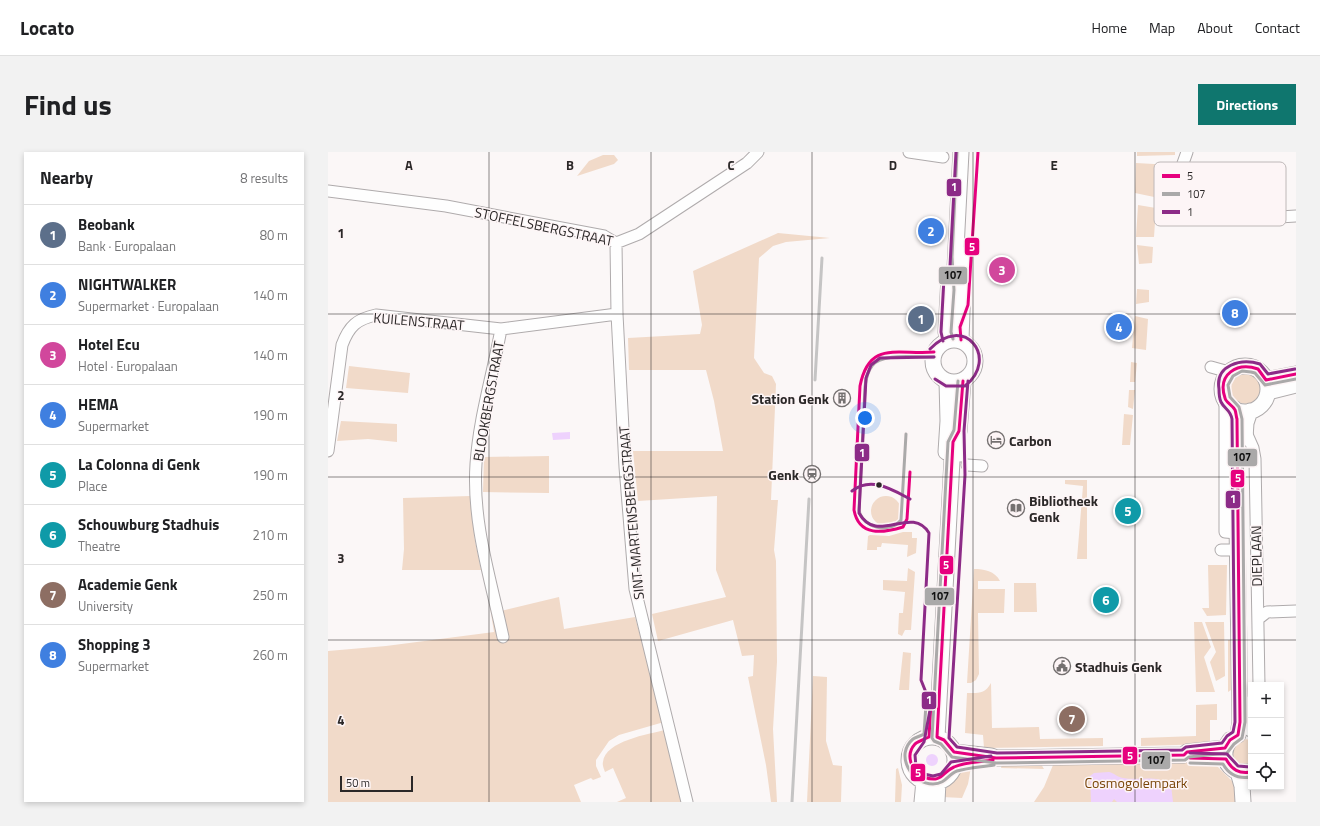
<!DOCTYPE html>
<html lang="en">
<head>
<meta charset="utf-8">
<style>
  body { margin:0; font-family:"Titillium Web",sans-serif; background:#f2f2f2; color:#202124 }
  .controls { position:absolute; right:12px; bottom:12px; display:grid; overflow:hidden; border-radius:0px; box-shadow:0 2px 6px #0003 }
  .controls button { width:36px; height:36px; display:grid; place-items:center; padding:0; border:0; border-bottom:1px solid #e0e0e0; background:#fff; color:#202124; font:20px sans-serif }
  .scale { position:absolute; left:12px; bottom:10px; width:73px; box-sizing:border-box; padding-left:4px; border:2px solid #2b2828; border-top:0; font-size:11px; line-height:14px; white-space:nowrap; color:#2b2828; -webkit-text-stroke:3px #fdf5f6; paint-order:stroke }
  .you { position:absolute; left:537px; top:266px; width:14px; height:14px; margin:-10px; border:3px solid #fff; border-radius:50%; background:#1a73e8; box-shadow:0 0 0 6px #1a73e833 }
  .badge { display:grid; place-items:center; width:26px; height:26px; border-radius:50%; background:#0f766e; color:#fff; font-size:13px; font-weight:700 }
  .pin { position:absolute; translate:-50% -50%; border:2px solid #fff; box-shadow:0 1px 4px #0006 }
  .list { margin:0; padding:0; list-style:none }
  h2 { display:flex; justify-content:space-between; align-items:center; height:52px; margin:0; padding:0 16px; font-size:17px }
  h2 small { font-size:13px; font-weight:400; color:#757577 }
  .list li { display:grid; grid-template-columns:26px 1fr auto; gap:12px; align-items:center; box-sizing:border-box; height:60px; padding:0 16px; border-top:1px solid #e0e0e0 }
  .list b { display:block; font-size:15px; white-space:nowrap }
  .list p { margin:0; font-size:13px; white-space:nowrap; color:#757577 }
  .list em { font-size:13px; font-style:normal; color:#757577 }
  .icon { flex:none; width:22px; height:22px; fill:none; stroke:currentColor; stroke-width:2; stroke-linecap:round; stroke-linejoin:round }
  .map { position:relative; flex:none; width:968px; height:650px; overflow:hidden; border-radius:0px }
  header { display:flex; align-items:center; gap:24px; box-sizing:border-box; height:56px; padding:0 20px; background:#fff; border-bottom:1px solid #e0e0e0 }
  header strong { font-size:19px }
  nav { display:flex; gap:22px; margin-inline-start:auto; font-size:14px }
  .intro { display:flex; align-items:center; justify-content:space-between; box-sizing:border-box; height:96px; padding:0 24px }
  h1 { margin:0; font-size:28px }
  .button { padding:10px 18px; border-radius:0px; background:#0f766e; color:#fff; font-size:14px; font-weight:700 }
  main { display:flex; gap:24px; padding:0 24px }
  aside { flex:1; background:#fff; border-radius:0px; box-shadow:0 2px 6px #0003 }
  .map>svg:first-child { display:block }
  .green { fill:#f1dac9 }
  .water { fill:#eed2fd }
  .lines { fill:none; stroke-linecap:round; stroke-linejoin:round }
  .street-casing { stroke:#afabac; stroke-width:13 }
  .secondary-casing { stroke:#afabac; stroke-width:17 }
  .street { stroke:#fefefe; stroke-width:11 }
  .secondary { stroke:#fefefe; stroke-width:15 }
  .rail { stroke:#c5c4c4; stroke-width:3 }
  .bus-1-casing { stroke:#fdf5f6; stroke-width:6 }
  .bus-2-casing { stroke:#fdf5f6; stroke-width:6 }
  .bus-3-casing { stroke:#fdf5f6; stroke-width:6 }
  .bus-1 { stroke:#e6007e; stroke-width:3 }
  .bus-2 { stroke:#aaa9a9; stroke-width:3 }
  .bus-3 { stroke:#8c2b87; stroke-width:3 }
  .grid { fill:none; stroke:#2b2828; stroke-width:1; stroke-opacity:0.55 }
  .bus-dot { fill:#2b2828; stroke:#fdf5f6; stroke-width:1.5 }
  .labels { text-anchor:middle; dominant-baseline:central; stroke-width:3; stroke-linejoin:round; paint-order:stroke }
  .street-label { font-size:14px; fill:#2b2828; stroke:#fdf5f6 }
  .poi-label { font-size:14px; font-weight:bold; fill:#2b2828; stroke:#fdf5f6; text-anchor:start }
  .park-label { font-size:14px; fill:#7a460a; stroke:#fdf5f6 }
  .key { fill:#fdf5f6; stroke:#beb8b8; stroke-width:1 }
  .key-label { font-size:11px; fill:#2b2828 }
  .grid-label { font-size:13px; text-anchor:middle; font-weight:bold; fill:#2b2828; stroke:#fdf5f6; stroke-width:3; stroke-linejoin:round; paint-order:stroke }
  .line-badge { stroke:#fdf5f6; stroke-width:1.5 }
  .badge-label { font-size:11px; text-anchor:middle; font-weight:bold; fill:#fff }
  .pale-badge-label { font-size:11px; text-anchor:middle; font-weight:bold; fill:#111 }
</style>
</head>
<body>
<header>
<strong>Locato</strong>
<nav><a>Home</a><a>Map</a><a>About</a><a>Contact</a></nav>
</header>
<div class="intro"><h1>Find us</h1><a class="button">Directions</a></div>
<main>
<aside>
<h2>Nearby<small>8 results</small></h2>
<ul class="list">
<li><span class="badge" style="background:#5c6f8a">1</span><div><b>Beobank</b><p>Bank · Europalaan</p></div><em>80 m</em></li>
<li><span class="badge" style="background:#3f7fe0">2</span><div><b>NIGHTWALKER</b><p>Supermarket · Europalaan</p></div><em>140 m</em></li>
<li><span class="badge" style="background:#d1479c">3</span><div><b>Hotel Ecu</b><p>Hotel · Europalaan</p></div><em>140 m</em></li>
<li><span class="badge" style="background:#3f7fe0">4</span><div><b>HEMA</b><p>Supermarket</p></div><em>190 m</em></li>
<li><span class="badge" style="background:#0f9aa8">5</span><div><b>La Colonna di Genk</b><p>Place</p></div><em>190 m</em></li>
<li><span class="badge" style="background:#0f9aa8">6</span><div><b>Schouwburg Stadhuis</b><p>Theatre</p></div><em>210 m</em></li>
<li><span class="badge" style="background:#8d6e63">7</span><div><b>Academie Genk</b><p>University</p></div><em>250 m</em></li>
<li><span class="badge" style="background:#3f7fe0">8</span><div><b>Shopping 3</b><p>Supermarket</p></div><em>260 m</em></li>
</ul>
</aside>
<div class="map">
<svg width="968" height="650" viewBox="0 0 968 650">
  <rect width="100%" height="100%" fill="#fbf7f7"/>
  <path class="green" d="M809 0H847V3L809 4Z
    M275 3H286L290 8 286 12 249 24 261 9Z
    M808 11 844 13 831 46 807 41Z
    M810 53 828 56 826 85H808Z
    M450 81 502 86 458 90 445 94 431 106 426 206 436 221 444 224 448 232 443 348H450L446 398 448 409 449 510 445 577 449 650H443L438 613 420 525 425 524 426 503 414 504 405 468 330 489 324 462 398 445 388 418 389 344 310 349 305 299H395L386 249 378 218H301L300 186 372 182 374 173 365 119Z
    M809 93 825 95 824 111 811 112Z
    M809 137 821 138V150L808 152Z
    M807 164 820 167 818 198 804 196Z
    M803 210 809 211 807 230H802Z
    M21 214 82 221 80 241 18 236Z
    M903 237a15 15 0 1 1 30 0a15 15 0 1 1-30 0Z
    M801 238H807L805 257 800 255Z
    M796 262 805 263 802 293H794Z
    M13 269 69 272V290L40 287 9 289Z
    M221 304V341L155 340 156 305Z
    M737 328H759V407H749L755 334 737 332Z
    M142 344 147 389 153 418H74L76 397 75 346Z
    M543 359a15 15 0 1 1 30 0a15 15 0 1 1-30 0Z
    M575 380H584V386H589L588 401 579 405 580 393 554 391 553 395H549V398H539L540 384 542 383 561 384Z
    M880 413H899L898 463 879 464 874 456H881Z
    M580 416 587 420 583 478H577L574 484 570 482 571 461H575L577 440 555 438V428L579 429Z
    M646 417C656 417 667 419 672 429H650V437H677L676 461H650L651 522 648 528 643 531H639Z
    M686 431H708L709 460H686Z
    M231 445 236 477 307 465 336 570 291 583 281 589 268 608V614L273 625 265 628 263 626 246 633 253 650H0V499L58 494 166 480 161 449H165L173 459Z
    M866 470H874L883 495 876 505 887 540H868Z
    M877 470H896L897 524 888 529 882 510 888 500Z
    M900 488H908L906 536 900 540Z
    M575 500 583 501 581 538H571Z
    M485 524 499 525 498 589 505 613 514 614 513 650H479Z
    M663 531 664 576 711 575 712 587 775 586V594L656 596 655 583 637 581 639 541C651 541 657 542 663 531Z
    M889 552V568H882V592L813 594V586L868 584V553Z
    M337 578 354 650H289L298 646 285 616 277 620C276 617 274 613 275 610 277 589 321 582 337 578Z
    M916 587 923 588V615L908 613C902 602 902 591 916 587Z
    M803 609 881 610 882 613 889 614 906 631 910 650H706L716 635 725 613 728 611Z
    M674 612H713L716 617 673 616Z
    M643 615 640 632 634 646 614 645C617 635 632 618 643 615Z
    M570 616 574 633 573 650H567L568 617Z"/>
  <path class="water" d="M242 280V287L225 288 224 281Z
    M598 608a6 6 0 1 1 12 0a6 6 0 1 1-12 0Z
    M781 620C786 621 789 625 795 626 812 629 828 622 843 633L845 650H789L786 647 784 650H763L762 624 766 621Z"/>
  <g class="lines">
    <g class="street-casing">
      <path id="street" d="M581 0 615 5
        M859 0 843 45 847 53C887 62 927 68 968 64
        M0 39 118 54 276 84 288 91 311 82 419 11 430 0
        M288 91 289 162 297 315 307 437 359 650
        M173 177C165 222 151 266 148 312 144 371 163 428 175 485
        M883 215 901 220
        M897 247V380L909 381
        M917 278 925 296 927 307 931 533
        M631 284 632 304
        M0 299 14 193C21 174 29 167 48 163L173 177 289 162
        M639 313 654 314
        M893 398H909
        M930 467 939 460 968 459"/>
    </g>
    <g class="secondary-casing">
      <path id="secondary" d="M605 209a21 21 0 1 1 42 0a21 21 0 1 1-42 0Z
        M620 188 618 180 621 126 627 116 633 0
        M633 188 636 103
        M894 237a23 23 0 1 1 46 0a23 23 0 1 1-46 0Z
        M938 228 968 222
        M940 240 968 233
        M907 257 909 267 908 307 912 570 910 583
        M917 286 918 271 922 259
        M618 300 620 269 619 229
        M921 552 923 577
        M609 585 625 290 631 279 635 229
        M581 608a23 23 0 1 1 46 0a23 23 0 1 1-46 0Z
        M902 588C893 600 896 614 910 620H923
        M626 600 663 604 668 606 856 603 859 600 897 596
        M910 620 914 634 915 650
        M594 650 596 629
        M609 650 610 630"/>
    </g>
    <use href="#street" class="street"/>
    <use href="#secondary" class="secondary"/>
    <path class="rail" d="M487 228 494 106
      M464 650 481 347"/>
    <g class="bus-1-casing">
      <path id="bus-1" d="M633 188 632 175 640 153 650 0
        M635 229 631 279 625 290 609 585 616 588 626 600 668 606 856 603 859 600 897 596 902 588 910 583 912 570 909 267C908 264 908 260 907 258 905 253 898 251 897 246 889 222 909 210 930 217L938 228 968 222
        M582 320 579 367 575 375C555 381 531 385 526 358L532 234C541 188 569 203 606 200
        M603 552 601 585C597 587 591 589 587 592 577 603 583 619 596 625 614 632 614 620 626 615 637 610 653 610 665 608
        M862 606 898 607C904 618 911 622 923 620"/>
    </g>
    <g class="bus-2-casing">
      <path id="bus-2" d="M625 187 623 180 626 138 624 105 629 0
        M630 229 626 278 620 290 604 586 606 589 613 592 624 605 668 611 857 608 861 605 899 601 906 592 914 586 917 570 914 267 911 255 902 245 900 233 905 224 914 219 923 220 927 221 937 233 968 227
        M578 282 573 368C561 383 534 375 531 358L537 235C538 227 539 220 544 214 553 200 591 206 606 205
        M598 552 596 582C593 584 588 585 585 587 566 603 584 632 605 632 618 632 620 622 629 619 640 616 654 615 666 613
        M862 611 895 612C901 623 911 627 923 625"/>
    </g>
    <g class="bus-3-casing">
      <path id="bus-3" d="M615 189 613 180 616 126 622 114 628 0
        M602 197C636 161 672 206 637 234H618L607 227
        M606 205 552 206 543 213 538 226 531 361C549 394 583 352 601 381L593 528 601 548 602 558 596 590 587 603 588 615 596 622 605 624 613 622 623 610 663 604
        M640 229 636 279 637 323 621 586 629 595 669 601 854 598 858 595 894 591 899 584 905 580 907 570 904 267C902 257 897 258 893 250 891 246 891 241 891 237 887 213 913 206 932 212L940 222 967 217
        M524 339C543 324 563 337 582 347
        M862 601 899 602 910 614 922 615"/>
    </g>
    <use href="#bus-1" class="bus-1"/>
    <use href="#bus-2" class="bus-2"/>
    <use href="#bus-3" class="bus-3"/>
  </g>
  <path class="grid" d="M161 0V650M323 0V650M484 0V650M645 0V650M807 0V650M0 162H968M0 325H968M0 488H968"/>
  <defs>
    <g id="building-ring" transform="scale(0.9)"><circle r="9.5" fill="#fdf5f6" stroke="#747070" stroke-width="1.5"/><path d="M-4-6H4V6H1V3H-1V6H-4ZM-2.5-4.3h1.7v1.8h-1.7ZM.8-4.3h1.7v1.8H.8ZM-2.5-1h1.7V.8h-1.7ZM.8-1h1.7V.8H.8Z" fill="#747070"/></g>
    <g id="hotel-ring" transform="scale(0.9)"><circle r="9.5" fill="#fdf5f6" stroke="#747070" stroke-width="1.5"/><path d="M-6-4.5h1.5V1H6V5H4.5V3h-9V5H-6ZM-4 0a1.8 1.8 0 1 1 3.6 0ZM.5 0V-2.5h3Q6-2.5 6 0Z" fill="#747070"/></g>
    <g id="station-ring" transform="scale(0.9)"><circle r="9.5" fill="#fdf5f6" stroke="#747070" stroke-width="1.5"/><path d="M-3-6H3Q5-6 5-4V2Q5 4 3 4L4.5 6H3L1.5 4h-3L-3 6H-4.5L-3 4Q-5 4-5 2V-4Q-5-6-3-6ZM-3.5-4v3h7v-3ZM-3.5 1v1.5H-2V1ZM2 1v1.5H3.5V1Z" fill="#747070"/></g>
    <g id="library-ring" transform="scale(0.9)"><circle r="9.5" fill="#fdf5f6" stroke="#747070" stroke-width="1.5"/><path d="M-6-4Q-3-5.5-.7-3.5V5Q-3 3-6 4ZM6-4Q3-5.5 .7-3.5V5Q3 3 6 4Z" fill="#747070"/></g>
    <g id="civic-ring" transform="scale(0.9)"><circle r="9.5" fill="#fdf5f6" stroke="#747070" stroke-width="1.5"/><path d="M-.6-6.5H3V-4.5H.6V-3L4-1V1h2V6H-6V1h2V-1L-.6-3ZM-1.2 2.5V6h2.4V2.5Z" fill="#747070"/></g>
  </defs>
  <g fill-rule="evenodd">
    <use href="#building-ring" x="514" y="246"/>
    <use href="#hotel-ring" x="668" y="288"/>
    <use href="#station-ring" x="484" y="322"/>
    <use href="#library-ring" x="688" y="356"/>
    <use href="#civic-ring" x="734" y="514"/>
  </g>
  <circle class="bus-dot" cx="551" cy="333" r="3.5"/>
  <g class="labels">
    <g class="street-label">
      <text transform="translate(216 74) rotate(12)">STOFFELSBERGSTRAAT</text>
      <text transform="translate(91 169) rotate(5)">KUILENSTRAAT</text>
      <text transform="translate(160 249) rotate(-80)">BLOOKBERGSTRAAT</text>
      <text transform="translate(303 361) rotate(-95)">SINT-MARTENSBERGSTRAAT</text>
      <text transform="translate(928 404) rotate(-91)">DIEPLAAN</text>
    </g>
    <g class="poi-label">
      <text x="501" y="246" text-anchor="end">Station Genk</text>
      <text x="681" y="288">Carbon</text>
      <text x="471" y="322" text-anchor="end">Genk</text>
      <text x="701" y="348">Bibliotheek<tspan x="701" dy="16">Genk</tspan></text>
      <text x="747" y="514">Stadhuis Genk</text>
    </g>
    <g class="park-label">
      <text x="808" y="630">Cosmogolempark</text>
    </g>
  </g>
  <rect x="826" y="10" width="132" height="64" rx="6" class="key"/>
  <rect x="834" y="22" width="18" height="4" fill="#e6007e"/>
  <rect x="834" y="40" width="18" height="4" fill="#aaa9a9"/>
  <rect x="834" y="58" width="18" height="4" fill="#8c2b87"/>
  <g class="key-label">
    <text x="859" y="28">5</text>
    <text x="859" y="46">107</text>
    <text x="859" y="64">1</text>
  </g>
  <g class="grid-label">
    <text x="81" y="18">A</text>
    <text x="242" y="18">B</text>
    <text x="403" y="18">C</text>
    <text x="565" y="18">D</text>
    <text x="726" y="18">E</text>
    <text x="13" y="86">1</text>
    <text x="13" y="248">2</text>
    <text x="13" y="411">3</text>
    <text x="13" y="573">4</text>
  </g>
  <g class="line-badge">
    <rect x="618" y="26" width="16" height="19" rx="4" fill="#8c2b87"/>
    <rect x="636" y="85" width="16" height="19" rx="4" fill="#e6007e"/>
    <rect x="610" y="114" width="30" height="19" rx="4" fill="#aaa9a9"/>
    <rect x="526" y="291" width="16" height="19" rx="4" fill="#8c2b87"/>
    <rect x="899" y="296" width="31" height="19" rx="4" fill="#aaa9a9"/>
    <rect x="902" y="317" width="15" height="19" rx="4" fill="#e6007e"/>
    <rect x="897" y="338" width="16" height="19" rx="4" fill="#8c2b87"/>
    <rect x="611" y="403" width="15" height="20" rx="4" fill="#e6007e"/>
    <rect x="596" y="435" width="31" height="19" rx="4" fill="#aaa9a9"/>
    <rect x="593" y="539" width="16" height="19" rx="4" fill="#8c2b87"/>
    <rect x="794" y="594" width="16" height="19" rx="4" fill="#e6007e"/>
    <rect x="813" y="599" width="30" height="19" rx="4" fill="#aaa9a9"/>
    <rect x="582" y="611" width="16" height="19" rx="4" fill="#e6007e"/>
  </g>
  <g class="badge-label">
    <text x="626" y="39">1</text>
    <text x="644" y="99">5</text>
    <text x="534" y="305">1</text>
    <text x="910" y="330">5</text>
    <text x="905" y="351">1</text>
    <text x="618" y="417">5</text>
    <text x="601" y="552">1</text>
    <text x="802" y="608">5</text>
    <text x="590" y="625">5</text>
  </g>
  <g class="pale-badge-label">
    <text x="625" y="127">107</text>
    <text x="914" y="309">107</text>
    <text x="612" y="448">107</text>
    <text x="828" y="612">107</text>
  </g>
</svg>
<div class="controls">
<button>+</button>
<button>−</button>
<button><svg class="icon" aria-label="locate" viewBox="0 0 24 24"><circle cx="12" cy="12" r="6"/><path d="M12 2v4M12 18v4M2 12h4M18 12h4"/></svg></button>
</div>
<div class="scale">50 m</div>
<div class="you"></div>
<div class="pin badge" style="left:593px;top:167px;background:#5c6f8a">1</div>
<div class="pin badge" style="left:603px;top:79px;background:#3f7fe0">2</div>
<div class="pin badge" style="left:674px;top:118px;background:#d1479c">3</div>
<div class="pin badge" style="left:791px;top:175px;background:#3f7fe0">4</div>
<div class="pin badge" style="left:800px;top:359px;background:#0f9aa8">5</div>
<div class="pin badge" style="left:778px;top:448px;background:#0f9aa8">6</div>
<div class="pin badge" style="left:744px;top:567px;background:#8d6e63">7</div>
<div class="pin badge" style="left:907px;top:161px;background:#3f7fe0">8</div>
</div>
</main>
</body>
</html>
